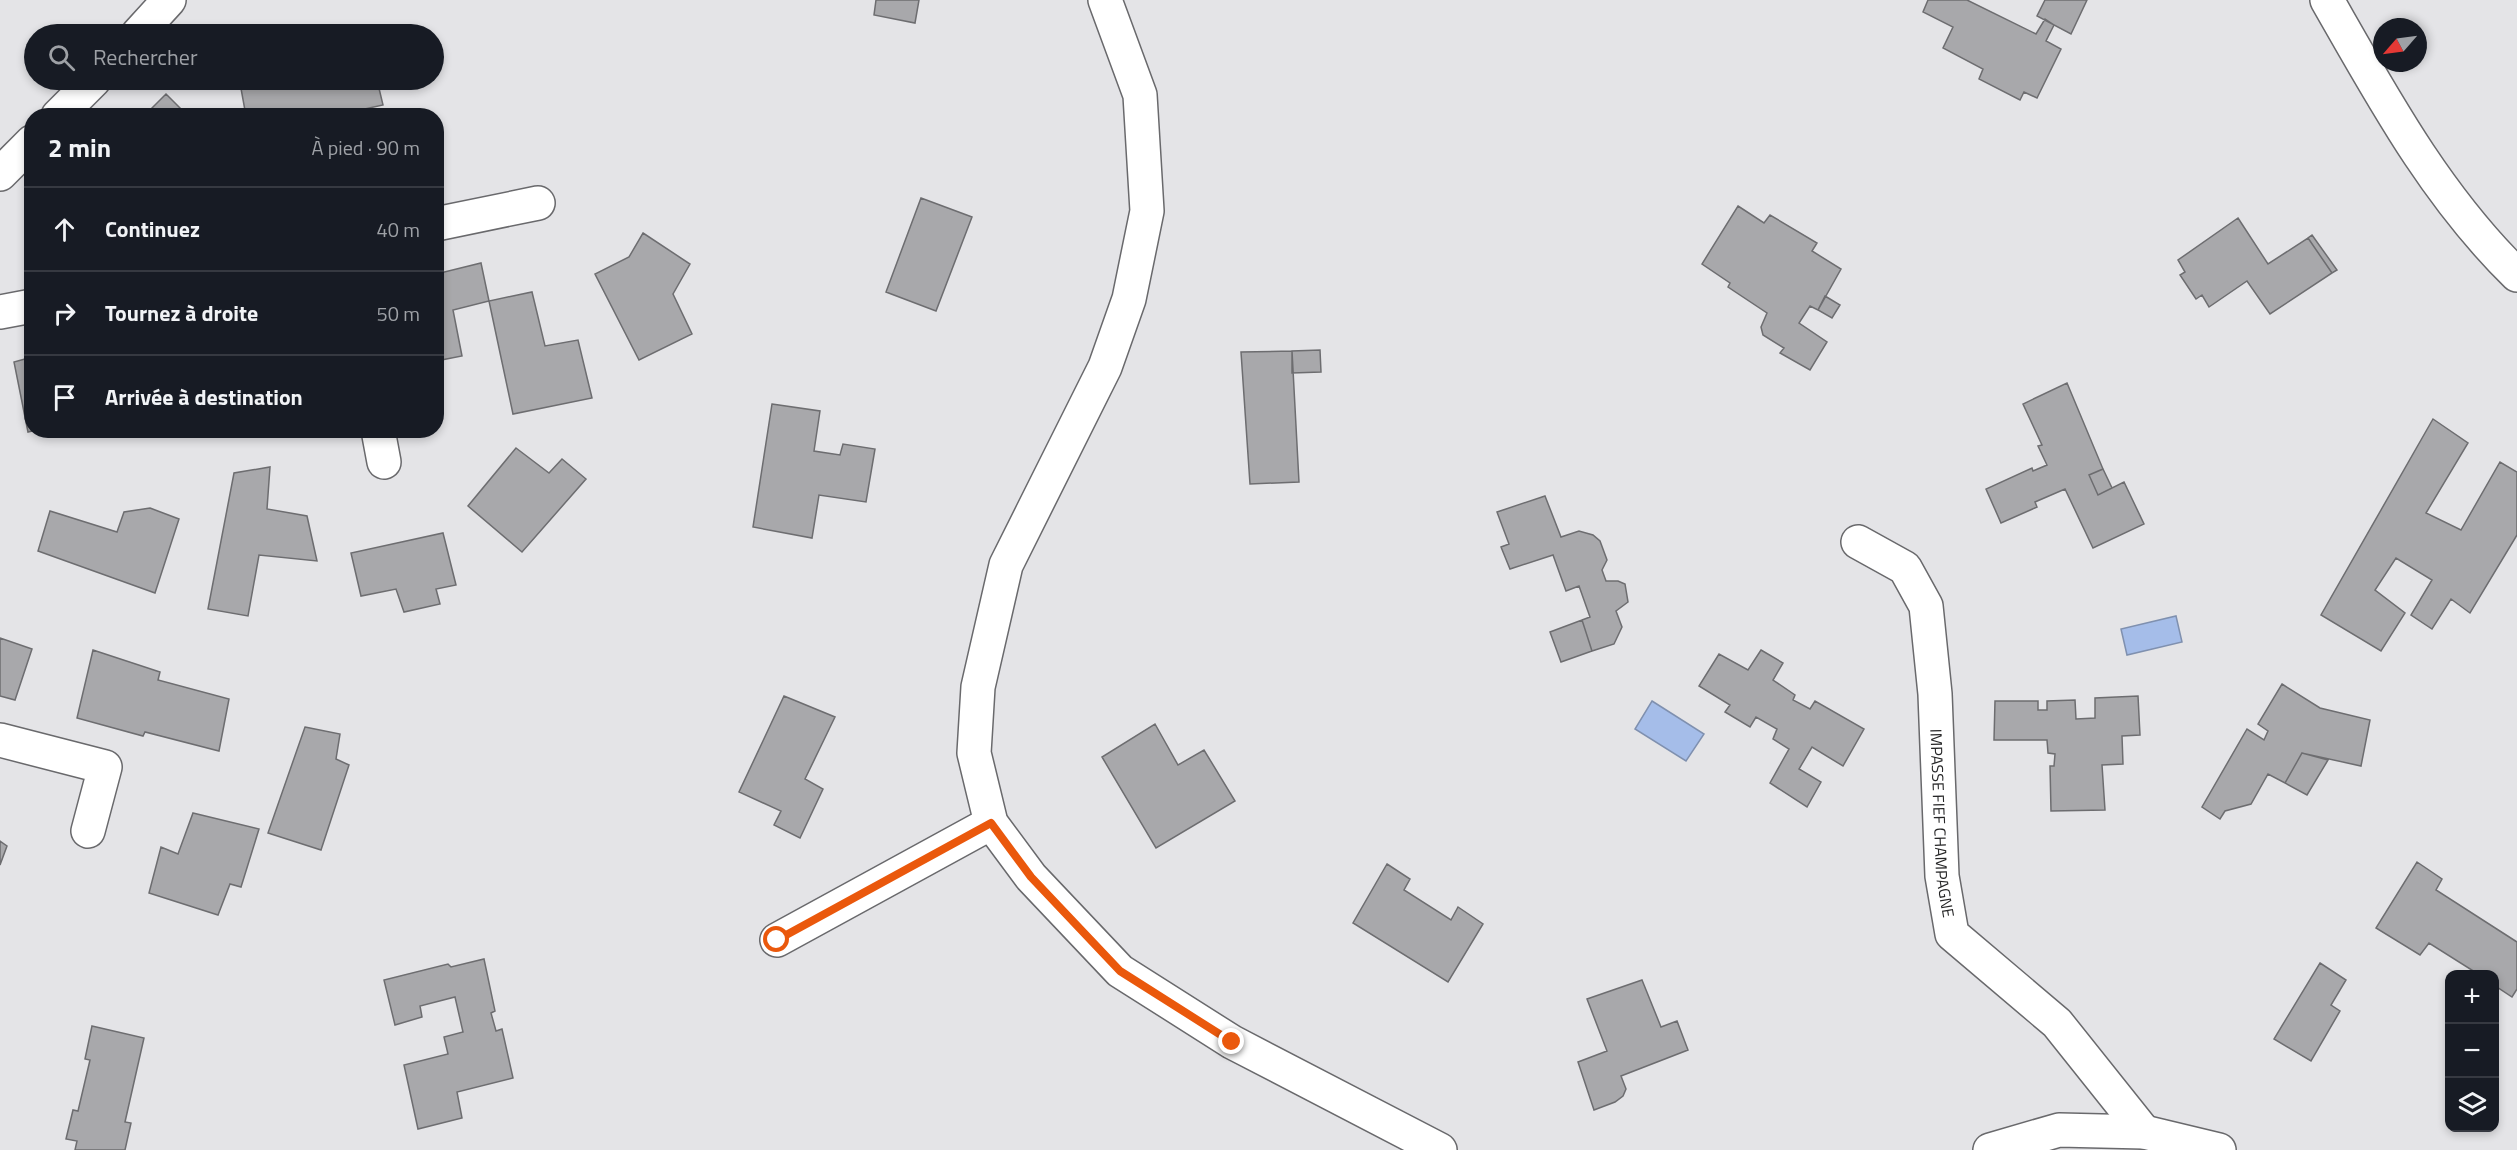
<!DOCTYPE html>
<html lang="fr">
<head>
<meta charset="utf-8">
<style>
  body { margin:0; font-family:"Titillium Web",sans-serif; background:#20242c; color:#f1f3f6 }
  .controls { position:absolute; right:18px; bottom:18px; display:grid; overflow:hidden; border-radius:12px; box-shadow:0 3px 9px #0003 }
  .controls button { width:54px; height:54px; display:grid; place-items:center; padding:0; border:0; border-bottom:2px solid #363941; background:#171b24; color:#f1f3f6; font:30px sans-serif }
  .compass { position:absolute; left:2373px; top:18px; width:54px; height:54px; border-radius:50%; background:#171b24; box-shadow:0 3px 9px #0003; rotate:242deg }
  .stop { position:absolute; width:18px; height:18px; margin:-14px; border:4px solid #ea580c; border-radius:50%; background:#fff }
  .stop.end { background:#ea580c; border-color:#fff; box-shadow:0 2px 6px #0008 }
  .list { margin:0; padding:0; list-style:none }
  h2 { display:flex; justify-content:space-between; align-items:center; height:78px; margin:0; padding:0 24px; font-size:26px }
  h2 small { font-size:20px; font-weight:400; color:#9ea1a6 }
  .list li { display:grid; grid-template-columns:39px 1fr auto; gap:18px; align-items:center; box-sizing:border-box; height:84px; padding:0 24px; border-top:2px solid #363941 }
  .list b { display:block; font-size:22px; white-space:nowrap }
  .list em { font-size:20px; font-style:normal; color:#9ea1a6 }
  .icon { flex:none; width:33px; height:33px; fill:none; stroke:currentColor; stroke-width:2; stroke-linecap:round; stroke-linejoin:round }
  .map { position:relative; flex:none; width:2517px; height:1150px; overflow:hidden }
  .search { position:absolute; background:#171b24; box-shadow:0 3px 9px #0003; left:24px; top:24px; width:420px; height:66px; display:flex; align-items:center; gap:15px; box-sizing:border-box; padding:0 21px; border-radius:33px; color:#9ea1a6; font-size:22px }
  .panel { position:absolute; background:#171b24; box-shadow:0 3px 9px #0003; left:24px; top:108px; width:420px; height:330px; border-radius:24px }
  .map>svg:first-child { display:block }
  .water { fill:#a5bde9; stroke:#7f90af; stroke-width:1.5 }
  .building { fill:#a8a8ab; stroke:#6d6d70; stroke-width:1.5 }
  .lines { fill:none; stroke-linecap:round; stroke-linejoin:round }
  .minor-casing { stroke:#69696c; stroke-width:36 }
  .minor { stroke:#fff; stroke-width:33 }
  .route { stroke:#ea580c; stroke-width:8 }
  .labels { text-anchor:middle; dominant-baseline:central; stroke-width:6; stroke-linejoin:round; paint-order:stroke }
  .street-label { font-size:16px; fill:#262627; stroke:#fff }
</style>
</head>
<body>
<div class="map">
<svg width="2517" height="1150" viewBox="0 0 2517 1150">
  <rect width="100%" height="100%" fill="#e4e4e7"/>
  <path class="water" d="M2176 616 2182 642 2127 655 2121 629Z
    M1652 701 1704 734 1686 761 1635 729Z"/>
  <path class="building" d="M876 0H919L915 23 874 15Z
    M1928 0H1967L2036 34 2045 19 2054 25 2046 41 2061 49 2037 98 2024 92 2020 100 1979 79 1983 69 1943 48 1953 27 1923 12Z
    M2045 0H2087L2071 34 2037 16Z
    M255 80H377L383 105 333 116H246L240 83Z
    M166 94 188 116H144Z
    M921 198 972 217 936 311 886 292Z
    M1738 206 1764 223 1770 215 1817 243 1812 251 1841 269 1818 310 1810 306 1799 323 1827 342 1810 370 1780 353 1784 348 1763 335 1761 327 1767 313 1728 287 1730 283 1702 264Z
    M2238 218 2268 264 2308 238 2332 273 2270 314 2247 281 2209 307 2202 295 2196 299 2180 275 2185 272 2178 260Z
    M643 233 690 264 673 294 692 334 639 360 595 274 629 257Z
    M2312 235 2337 270 2332 273 2308 238Z
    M481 263 489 301 453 310 462 356 436 361V274Z
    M532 292 545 346 578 340 592 398 513 414 489 301Z
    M1825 296 1840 305 1832 318 1818 310Z
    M1320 350 1321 372 1292 373V351Z
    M1292 351 1299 482 1250 484 1241 352Z
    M32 357V430H36L28 432 14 362Z
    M2067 383 2103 469 2089 475 2098 495 2124 482 2144 524 2093 548 2065 489 2035 502 2037 507 2001 523 1986 489 2032 468 2033 471 2047 465 2038 446 2042 445 2023 404Z
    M772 404 820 411 814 451 840 455 843 444 875 449 866 502 819 495 812 538 753 527Z
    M2433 419 2468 443 2426 513 2461 530 2500 462 2517 472V535L2470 613 2451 599 2432 629 2411 615 2432 580 2396 558 2375 590 2405 613 2381 651 2321 615Z
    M516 448 549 473 562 459 586 479 522 552 468 506Z
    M270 467 267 509 307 516 317 561 259 555 248 616 208 609 234 473Z
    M2103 469 2112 488 2098 495 2089 475Z
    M1545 496 1561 537 1579 531 1593 535 1600 541 1607 560 1602 570 1606 581H1618L1625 584 1628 602 1616 611 1622 627 1614 644 1592 651 1582 620 1590 617 1579 586 1566 591 1553 555 1510 569 1501 547 1509 544 1497 512Z
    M150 508 179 519 155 593 38 551 50 511 117 532 124 512Z
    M443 533 456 585 436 589 440 604 404 612 396 589 361 596 351 553Z
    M1582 620 1592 651 1561 662 1550 632Z
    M0 638 32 649 15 700 0 696Z
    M93 650 160 672 158 680 229 699 219 751 145 732 143 736 77 718Z
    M1761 650 1783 663 1773 680 1795 695 1793 700 1810 709 1815 701 1864 729 1843 766 1812 747 1799 769 1821 782 1807 807 1770 783 1789 749 1773 739 1777 729 1756 717 1750 727 1725 712 1730 705 1699 686 1719 654 1748 670Z
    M2282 684 2320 708 2370 720 2361 766 2302 753 2285 783 2268 774 2251 804 2225 811 2220 819 2202 807 2247 729 2264 740 2268 731 2258 724Z
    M784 696 835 717 805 779 823 789 800 838 774 825 781 811 739 792Z
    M2138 696 2140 735 2122 736 2123 764 2102 765 2105 810 2051 811 2050 766H2054L2055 754 2048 753 2047 740H1994L1995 701H2038V710H2047V701L2075 700 2076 719 2095 718V698Z
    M1155 724 1178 765 1204 750 1235 801 1156 848 1102 757Z
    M305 727 340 734 336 759 349 765 321 850 268 833Z
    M2302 753 2328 760 2307 795 2285 783Z
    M193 813 259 829 241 887 230 884 218 915 149 893 161 847 178 854Z
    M0 841 7 846 0 865Z
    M2417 862 2442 879 2436 890 2517 942V989L2512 997 2494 985V974H2478L2429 943 2420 955 2376 928Z
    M1387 864 1410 879 1404 890 1451 920 1458 907 1483 924 1448 982 1353 923Z
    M484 959 495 1011 491 1013 496 1031 502 1029 513 1078 457 1092 462 1118 418 1129 404 1065 448 1054 444 1037 463 1032 455 997 420 1006 422 1017 395 1025 384 980 448 964 451 967Z
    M2320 963 2346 980 2331 1005 2340 1011 2311 1061 2274 1039Z
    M1642 980 1661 1027 1677 1021 1688 1050 1621 1076 1626 1089 1623 1096 1615 1102 1594 1110 1578 1062 1607 1051 1587 999Z
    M92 1026 144 1038 125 1122 131 1123 125 1150H75L77 1141 66 1139 73 1110 78 1111 90 1060 85 1059Z"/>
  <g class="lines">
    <g class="minor-casing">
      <g id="minor">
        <path d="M1105 0 1140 95 1147 211 1129 299 1105 367 1006 565 978 687 974 753 991 823 1031 877 1120 971 1232 1042 1440 1150"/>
        <path d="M2327 0C2383 98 2436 196 2517 275"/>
        <path d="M138 34 169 0"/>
        <path d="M58 116 94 80"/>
        <path d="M0 174 32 142"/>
        <path d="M436 224 538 203"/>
        <path d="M0 312 32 306"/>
        <path d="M378 430 384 462"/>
        <path id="s1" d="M1858 542 1905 568 1926 606 1935 694 1942 876 1952 934 2057 1023 2144 1132"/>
        <path d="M0 740 105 767 88 831"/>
        <path d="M777 940 991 823"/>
        <path d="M1990 1150 2059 1130 2144 1132 2219 1150"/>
      </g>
    </g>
    <use href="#minor" class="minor"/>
  </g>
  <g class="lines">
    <path class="route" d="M777 940 991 823 1031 877 1120 971 1232 1042"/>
  </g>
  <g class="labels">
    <g class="street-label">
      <text stroke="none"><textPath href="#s1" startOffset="315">IMPASSE FIEF CHAMPAGNE</textPath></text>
    </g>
  </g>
</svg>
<div class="controls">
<button>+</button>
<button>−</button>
<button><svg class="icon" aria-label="layers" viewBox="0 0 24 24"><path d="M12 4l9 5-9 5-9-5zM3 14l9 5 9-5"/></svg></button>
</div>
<svg class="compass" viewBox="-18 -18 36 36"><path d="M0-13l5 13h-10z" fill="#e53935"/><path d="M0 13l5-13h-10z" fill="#9ea1a6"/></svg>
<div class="stop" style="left:777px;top:940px"></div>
<div class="stop end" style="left:1232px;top:1042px"></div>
<div class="search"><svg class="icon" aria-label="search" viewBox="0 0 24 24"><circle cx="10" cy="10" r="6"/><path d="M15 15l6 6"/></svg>Rechercher</div>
<section class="panel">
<h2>2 min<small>À pied · 90 m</small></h2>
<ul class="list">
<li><svg class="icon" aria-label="ahead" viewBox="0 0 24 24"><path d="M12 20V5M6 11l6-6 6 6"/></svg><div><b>Continuez</b></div><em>40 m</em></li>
<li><svg class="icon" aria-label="right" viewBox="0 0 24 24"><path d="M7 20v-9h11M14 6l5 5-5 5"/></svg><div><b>Tournez à droite</b></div><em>50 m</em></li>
<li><svg class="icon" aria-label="arrive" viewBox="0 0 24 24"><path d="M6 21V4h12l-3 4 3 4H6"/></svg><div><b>Arrivée à destination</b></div></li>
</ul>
</section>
</div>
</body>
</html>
